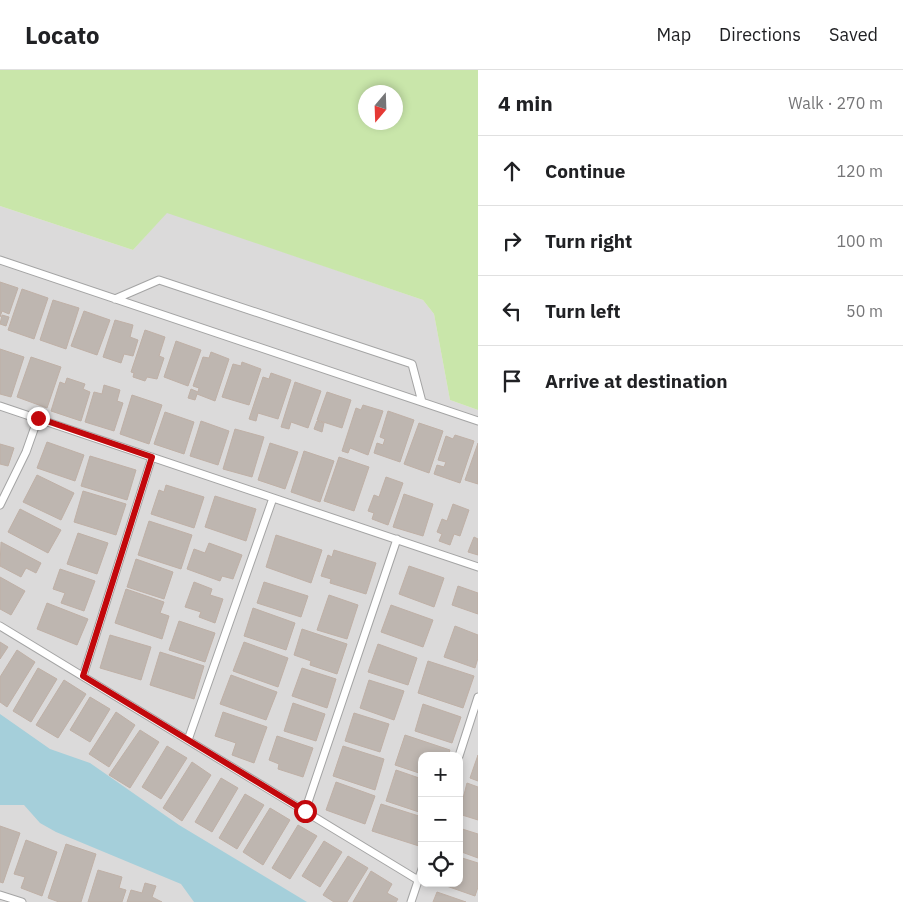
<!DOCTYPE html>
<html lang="en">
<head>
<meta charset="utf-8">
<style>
  body { margin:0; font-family:"IBM Plex Sans",sans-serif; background:#f2f2f2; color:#202124 }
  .controls { position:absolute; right:15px; bottom:15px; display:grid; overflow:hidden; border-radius:10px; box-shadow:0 2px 8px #0003 }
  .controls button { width:45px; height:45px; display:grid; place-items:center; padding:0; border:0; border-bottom:1px solid #e0e0e0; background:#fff; color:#202124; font:25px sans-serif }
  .compass { position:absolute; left:358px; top:15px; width:45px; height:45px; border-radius:50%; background:#fff; box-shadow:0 2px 8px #0003; rotate:199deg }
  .stop { position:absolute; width:15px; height:15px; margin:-11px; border:4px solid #c2080c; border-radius:50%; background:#fff }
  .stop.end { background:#c2080c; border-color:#fff; box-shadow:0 1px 5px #0008 }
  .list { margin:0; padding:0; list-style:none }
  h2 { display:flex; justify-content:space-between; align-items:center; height:65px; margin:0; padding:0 20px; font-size:21px }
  h2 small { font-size:16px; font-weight:400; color:#757577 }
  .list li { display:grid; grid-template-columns:32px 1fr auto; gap:15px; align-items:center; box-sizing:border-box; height:70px; padding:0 20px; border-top:1px solid #e0e0e0 }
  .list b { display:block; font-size:19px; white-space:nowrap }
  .list em { font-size:16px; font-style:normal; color:#757577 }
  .icon { flex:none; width:28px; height:28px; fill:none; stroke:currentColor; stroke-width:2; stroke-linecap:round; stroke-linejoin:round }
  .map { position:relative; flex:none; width:478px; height:832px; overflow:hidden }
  header { display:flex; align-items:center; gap:30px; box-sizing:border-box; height:70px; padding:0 25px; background:#fff; border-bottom:1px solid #e0e0e0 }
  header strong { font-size:24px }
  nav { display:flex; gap:28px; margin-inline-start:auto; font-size:18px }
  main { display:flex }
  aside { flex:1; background:#fff }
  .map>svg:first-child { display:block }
  .residential { fill:#dbdada; fill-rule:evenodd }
  .grass { fill:#c9e6aa; fill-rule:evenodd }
  .water { fill:#a5cfda }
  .building { fill:#beb6b0; stroke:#bfb0a6 }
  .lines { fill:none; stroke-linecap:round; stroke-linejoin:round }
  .service-casing { stroke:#a4a4a4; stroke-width:9 }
  .service { stroke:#fff; stroke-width:7 }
  .route { stroke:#c2080c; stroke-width:6 }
</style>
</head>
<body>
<header>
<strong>Locato</strong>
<nav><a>Map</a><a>Directions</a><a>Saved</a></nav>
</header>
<main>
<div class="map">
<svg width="478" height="832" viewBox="0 0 478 832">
  <rect width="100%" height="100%" fill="#eeeae3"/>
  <path class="residential" d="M0 136 133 180 167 142 423 230 434 244 450 330 478 340V832H0ZM422 686H459V813H422Z"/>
  <path class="grass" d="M0 0H478V340L450 330 434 244 423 230 167 143 133 180 0 136ZM366 22H396V52H366Z"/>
  <path class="water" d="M0 644 50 679 90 693 179 755 307 832H194L181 814 56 762 40 753 24 735H0Z"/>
  <path class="building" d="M0 212 18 218 9 244 2 241 0 247Z
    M22 219 48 228 34 269 8 260Z
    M53 230 79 238 66 279 40 270Z
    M84 241 110 250 97 285 71 276Z
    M2 245 9 247 6 256 0 254Z
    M115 250 133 255 130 267 138 270 133 286 124 284 121 293 103 287Z
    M145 260 165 267 159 286 164 288 157 309 147 307 145 311 133 307 134 303 131 302Z
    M176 271 201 280 188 316 164 307Z
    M0 279 24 287 11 327 0 324Z
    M211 282 229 289 215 331 197 324 195 330 188 328 191 319 198 322 199 318 193 316 203 287 209 288Z
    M31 287 61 297 47 338 17 327Z
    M242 292 261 299 249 335 222 327 233 294 241 296Z
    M271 303 291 310 278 349 258 343 256 351 249 349 263 307 269 309Z
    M67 308 85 314 83 319 90 322 81 351 51 341 60 312 65 314Z
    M295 312 321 321 308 358 291 352 289 359 281 357Z
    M104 315 120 320 117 331 123 333 114 361 85 352 94 322 102 324Z
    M327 322 351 330 342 358 317 350Z
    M132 325 162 335 149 374 120 364Z
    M363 335 383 341 368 385 350 378 348 383 342 381 356 338 361 340Z
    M388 341 414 350 400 392 374 383 377 373 383 375 385 369 380 367Z
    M165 342 194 352 184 384 154 374Z
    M201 351 229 361 218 395 190 386Z
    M317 351 324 353 322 362 314 359Z
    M419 353 443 361 429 403 404 394Z
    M235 359 264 367 252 407 223 399Z
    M455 365 474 371 460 413 434 404 437 395 444 397 446 392 438 390 446 366 453 369Z
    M47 372 84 385 75 411 37 398Z
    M270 373 298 382 285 419 258 410Z
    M478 373V414L465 410Z
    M0 374 14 378 8 396 0 394Z
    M304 381 334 391 320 432 291 422Z
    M90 386 136 400 127 430 81 416Z
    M339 387 369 397 354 441 324 431Z
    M37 405 74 423 61 450 23 432Z
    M386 407 403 413 388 455 372 449 374 443 368 441 374 425 379 427Z
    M166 415 204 427 194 458 151 444 159 420 164 422Z
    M83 421 126 434 116 465 74 452Z
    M404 424 433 434 423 466 393 457Z
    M215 426 256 439 246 471 205 457Z
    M453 434 469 440 460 466 454 464 450 475 439 471 442 464 437 462 442 449 447 451Z
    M20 439 61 460 48 483 8 462Z
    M149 451 192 465 181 499 138 485Z
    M78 463 108 473 97 504 67 494Z
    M276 465 322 480 311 513 266 497Z
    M474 467 478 469V485L468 482Z
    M1 472 41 493 36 503 26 498 21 507 0 496Z
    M209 473 242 485 233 509 222 506 220 511 187 499 194 479 205 483Z
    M334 480 376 493 366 524 330 513 331 509 321 506 328 485 332 487Z
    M136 489 173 502 164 529 127 517Z
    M409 496 444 508 434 537 399 524Z
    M60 499 95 511 84 541 61 533 65 523 53 519Z
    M0 507 25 521 11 545 0 539Z
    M194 512 212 519 210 525 223 529 215 553 199 547 201 542 185 537Z
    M264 512 308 526 301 547 257 533Z
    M458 516 478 523V544L452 535Z
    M126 519 164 532 160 543 169 546 162 569 115 553Z
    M329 525 358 535 347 569 317 560Z
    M47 533 88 549 77 575 37 559Z
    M391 535 433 550 423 577 381 562Z
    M253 538 295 553 286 580 244 566Z
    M179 551 215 563 205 592 169 580Z
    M455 556 478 565V588L475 598 444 587Z
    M302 559 347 574 337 604 310 595 311 591 294 585Z
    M110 565 151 577 141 610 100 598Z
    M0 572 8 577 0 589Z
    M244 572 288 588 278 617 233 601Z
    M378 574 417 588 408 615 368 602Z
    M17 580 35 592 7 637 0 632V607Z
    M160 582 204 596 194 629 150 615Z
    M428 591 474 606 463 638 418 623Z
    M38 598 57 609 31 652 13 641Z
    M302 598 336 609 327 638 292 626Z
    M231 605 277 622 266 650 220 634Z
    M64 610 86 624 58 668 36 655Z
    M369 610 404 621 394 650 360 638Z
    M90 627 110 639 90 672 70 660Z
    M293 633 325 644 316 671 284 661Z
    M423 634 461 647 452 673 415 661Z
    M116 642 135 655 109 697 89 684Z
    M223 642 267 657 254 693 232 685 236 673 215 666Z
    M354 643 389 654 380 682 345 671Z
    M140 660 159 672 130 718 109 705Z
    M405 665 450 680 448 686H422V704L395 695Z
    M277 666 313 678 303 707 278 699 279 694 269 690Z
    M167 676 187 688 161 729 142 717Z
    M343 676 384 689 375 720 333 706Z
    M478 685V711L470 708Z
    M192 692 211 705 182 751 163 738Z
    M396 700 422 709V743L386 731Z
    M221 708 238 718 212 762 195 752Z
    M336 712 375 726 365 754 326 740Z
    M467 713 478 717V750L459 744Z
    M245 724 264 735 237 779 219 768Z
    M381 734 422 747V766L419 776 372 761Z
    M270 738 290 750 263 795 243 782Z
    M298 755 317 766 290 809 272 798Z
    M0 756 20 763 3 813 0 812Z
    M459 758 478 764V788L459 781Z
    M26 770 57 782 42 826 21 818 25 807 14 804Z
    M324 771 342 782 320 817 302 806Z
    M66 774 96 784 81 832H59L48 828Z
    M348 786 368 798 347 832H334L323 825Z
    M459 787 478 793V817L475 826 438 813H459Z
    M98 800 122 807 119 818 126 820 122 832H88Z
    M371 801 392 814 387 823 398 829 396 832H353Z
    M145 813 156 816 152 827 162 832H127L131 820 142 823Z
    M437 822 466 832H433Z"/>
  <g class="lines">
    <g class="service-casing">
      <path id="service" d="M0 190 478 351
        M115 229 159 210 412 294 422 332
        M0 336 478 497
        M0 435 26 382 38 348
        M0 556 418 810
        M83 606 152 387
        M188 670 273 428
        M459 686 478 627
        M305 741 397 469
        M0 825 22 832
        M411 832 422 799"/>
    </g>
    <use href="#service" class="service"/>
  </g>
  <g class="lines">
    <path class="route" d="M38 348 152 387 83 606 305 741"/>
  </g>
</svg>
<div class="controls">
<button>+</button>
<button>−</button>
<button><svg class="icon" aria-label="locate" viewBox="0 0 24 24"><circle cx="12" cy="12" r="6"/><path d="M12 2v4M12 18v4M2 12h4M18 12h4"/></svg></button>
</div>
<svg class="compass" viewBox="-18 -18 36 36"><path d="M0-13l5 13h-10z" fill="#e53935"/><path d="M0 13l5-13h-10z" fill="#757577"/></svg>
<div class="stop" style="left:305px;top:741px"></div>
<div class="stop end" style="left:38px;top:348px"></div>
</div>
<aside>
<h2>4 min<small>Walk · 270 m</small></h2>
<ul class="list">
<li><svg class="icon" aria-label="ahead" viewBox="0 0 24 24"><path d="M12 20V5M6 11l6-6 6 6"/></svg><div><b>Continue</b></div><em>120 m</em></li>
<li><svg class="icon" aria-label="right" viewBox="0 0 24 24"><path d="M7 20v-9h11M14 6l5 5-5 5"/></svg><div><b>Turn right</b></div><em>100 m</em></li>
<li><svg class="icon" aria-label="left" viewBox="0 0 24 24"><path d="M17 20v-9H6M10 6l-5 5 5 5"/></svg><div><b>Turn left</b></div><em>50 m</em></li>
<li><svg class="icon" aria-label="arrive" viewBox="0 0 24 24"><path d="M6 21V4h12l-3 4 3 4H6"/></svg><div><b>Arrive at destination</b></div></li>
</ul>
</aside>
</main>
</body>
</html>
